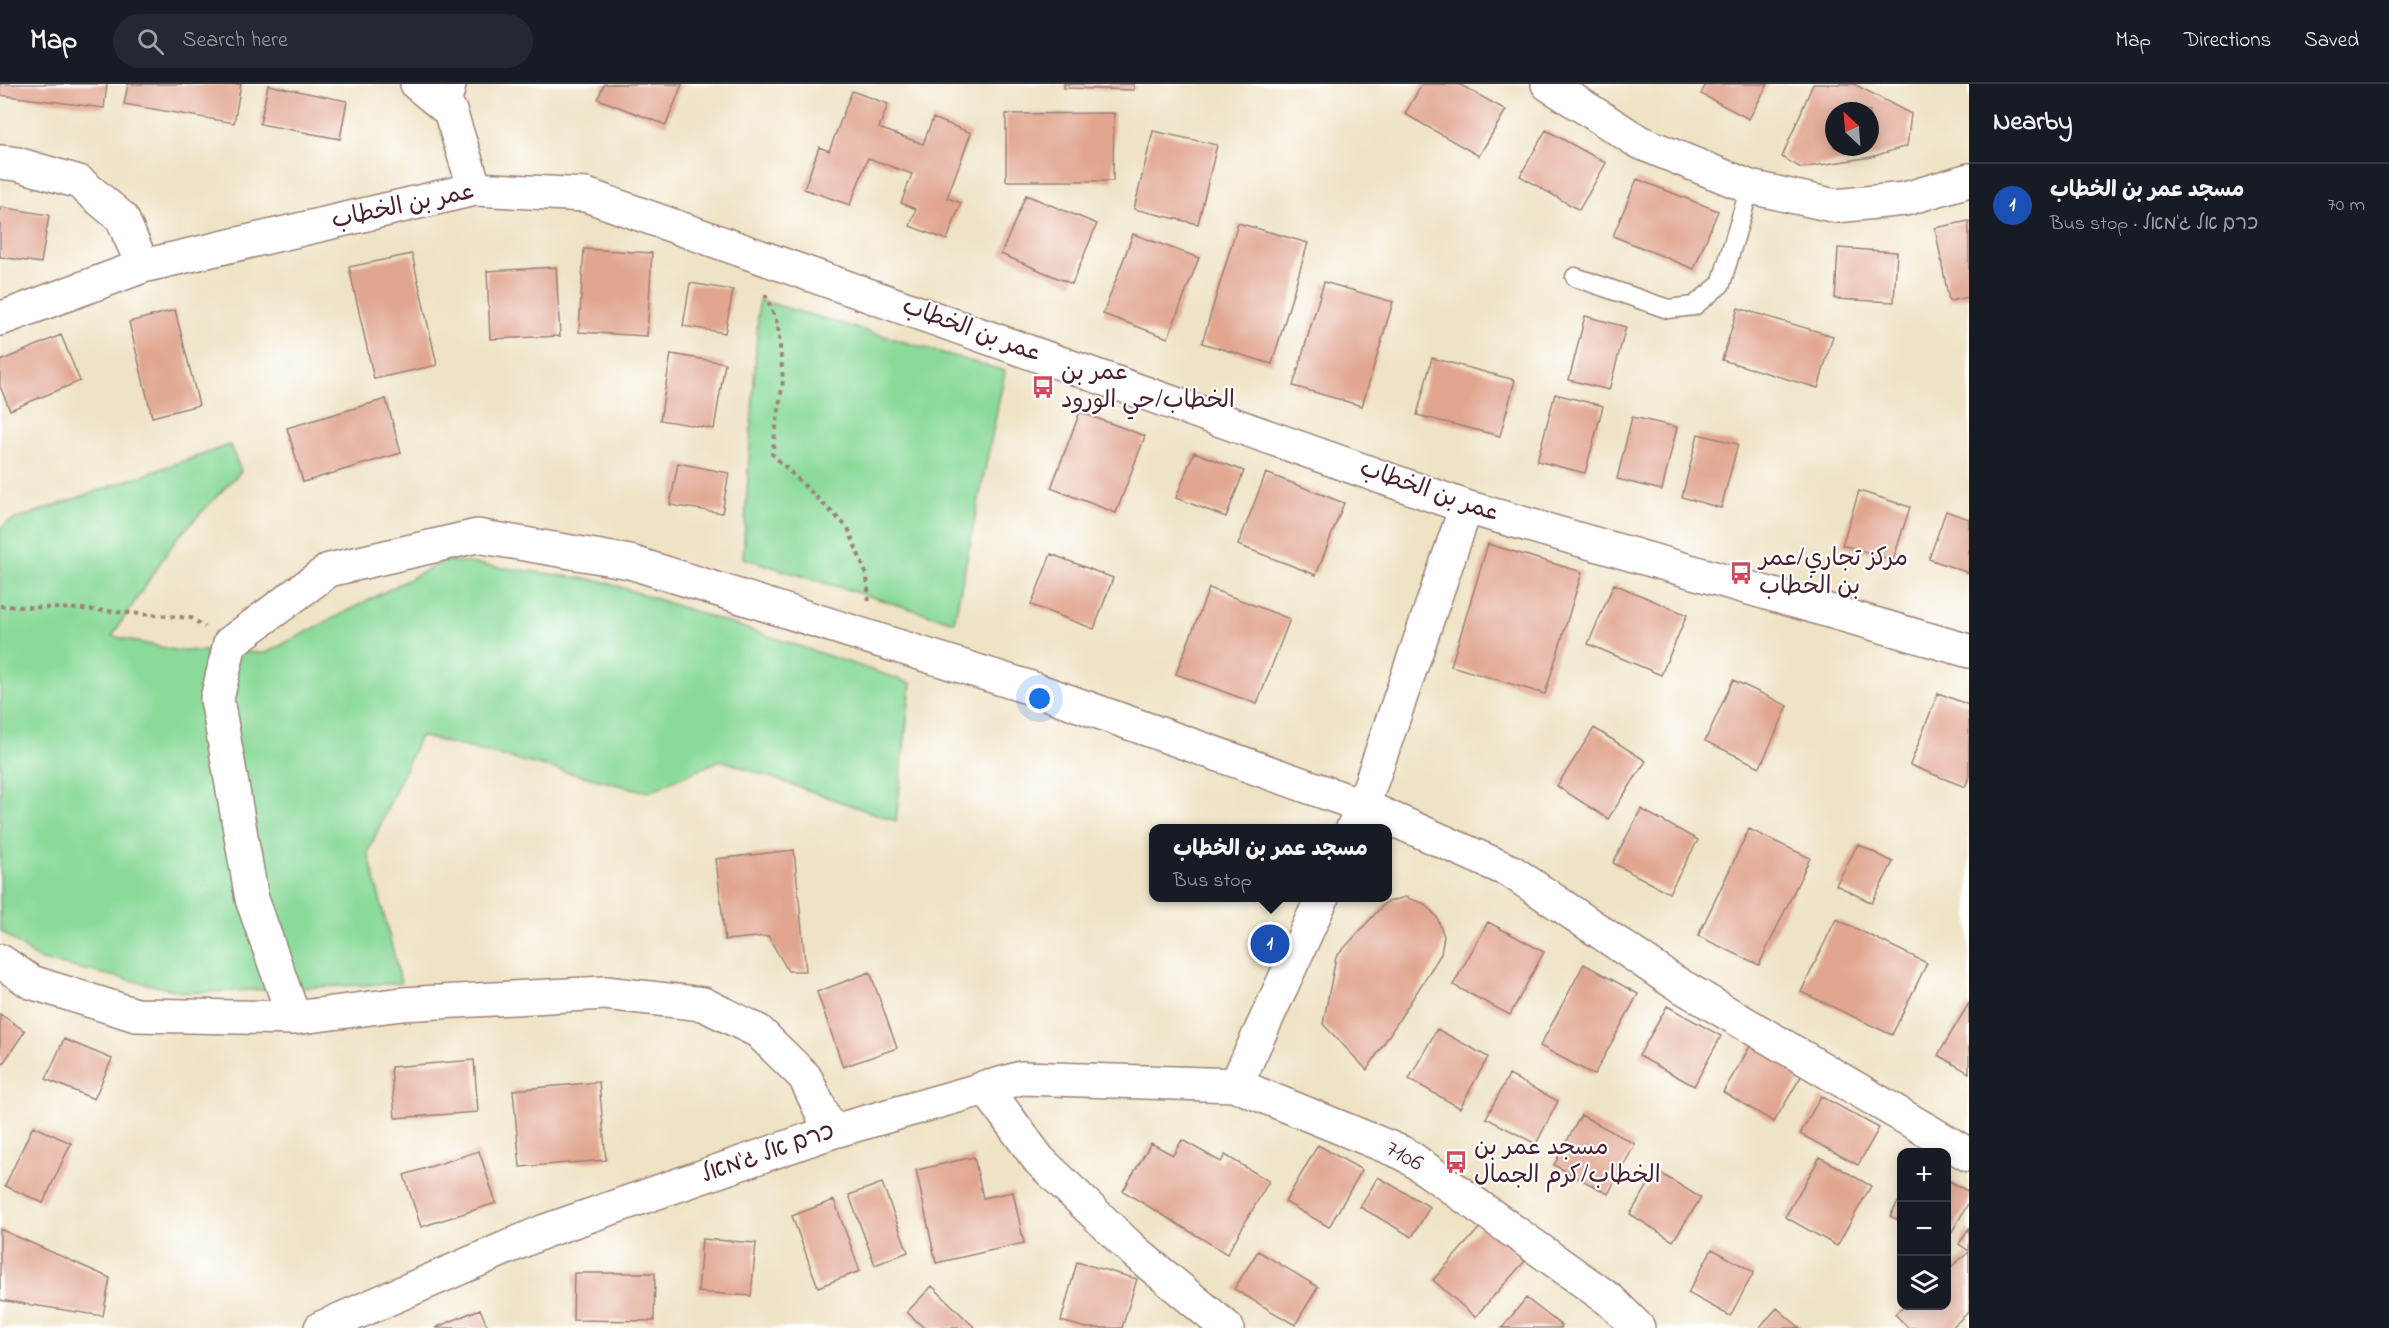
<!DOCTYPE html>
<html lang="en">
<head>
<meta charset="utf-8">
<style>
  body { margin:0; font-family:"Indie Flower","Playpen Sans Arabic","Playpen Sans Hebrew",sans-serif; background:#242831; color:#f1f3f6 }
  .controls { position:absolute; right:18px; bottom:18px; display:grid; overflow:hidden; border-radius:12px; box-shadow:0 3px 15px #0003 }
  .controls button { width:54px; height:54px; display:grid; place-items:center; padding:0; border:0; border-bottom:2px solid #363941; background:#171b24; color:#f1f3f6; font:30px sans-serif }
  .compass { position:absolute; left:1825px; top:18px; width:54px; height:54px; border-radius:50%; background:#171b24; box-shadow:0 3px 15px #0003; rotate:334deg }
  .you { position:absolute; left:1040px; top:615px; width:21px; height:21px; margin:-15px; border:4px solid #fff; border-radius:50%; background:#1a73e8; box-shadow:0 0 0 9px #1a73e833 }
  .badge { display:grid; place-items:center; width:39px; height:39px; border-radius:50%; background:#b45309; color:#fff; font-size:20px; font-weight:700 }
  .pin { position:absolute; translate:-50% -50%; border:3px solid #fff; box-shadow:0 2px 6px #0006 }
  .popup { position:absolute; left:1149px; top:740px; width:243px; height:78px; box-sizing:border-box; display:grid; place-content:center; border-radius:12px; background:#171b24; filter:drop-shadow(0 2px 4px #0005); font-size:20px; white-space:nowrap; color:#9ea1a6 }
  .popup b { font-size:22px; color:#f1f3f6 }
  .popup::after { content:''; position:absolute; left:50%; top:100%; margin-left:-12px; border:12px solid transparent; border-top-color:#171b24 }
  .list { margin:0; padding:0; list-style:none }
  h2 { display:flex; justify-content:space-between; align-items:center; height:78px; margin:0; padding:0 24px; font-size:26px }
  h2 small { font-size:20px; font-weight:400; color:#9ea1a6 }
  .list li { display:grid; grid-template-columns:39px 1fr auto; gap:18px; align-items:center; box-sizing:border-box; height:84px; padding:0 24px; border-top:2px solid #363941 }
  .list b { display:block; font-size:22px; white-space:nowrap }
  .list p { margin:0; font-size:20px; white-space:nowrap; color:#9ea1a6 }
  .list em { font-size:20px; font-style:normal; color:#9ea1a6 }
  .icon { flex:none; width:33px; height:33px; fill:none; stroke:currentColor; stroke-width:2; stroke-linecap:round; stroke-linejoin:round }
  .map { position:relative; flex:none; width:1969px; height:1244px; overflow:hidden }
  header { display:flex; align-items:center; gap:36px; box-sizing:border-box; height:84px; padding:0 30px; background:#171b24; border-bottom:2px solid #363941 }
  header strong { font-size:28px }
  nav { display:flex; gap:33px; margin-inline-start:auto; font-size:21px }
  .search { width:420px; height:54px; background:#242831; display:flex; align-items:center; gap:15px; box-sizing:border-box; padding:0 21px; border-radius:33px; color:#9ea1a6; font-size:22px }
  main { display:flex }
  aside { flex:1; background:#171b24 }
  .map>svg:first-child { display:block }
  .green { fill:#8ada99; stroke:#6a7c62; stroke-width:1.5 }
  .building { fill:#e1a690; fill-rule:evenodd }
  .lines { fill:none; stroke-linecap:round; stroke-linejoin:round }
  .service-casing { stroke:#9c8178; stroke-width:21 }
  .minor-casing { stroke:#9c8178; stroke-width:36 }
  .path { stroke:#9c8178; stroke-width:4; stroke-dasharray:4.5 4.5; stroke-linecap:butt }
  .service { stroke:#fff; stroke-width:18 }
  .minor { stroke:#fff; stroke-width:33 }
  .labels { text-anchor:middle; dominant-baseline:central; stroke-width:4.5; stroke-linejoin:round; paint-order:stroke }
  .street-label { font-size:24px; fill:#4a1f2b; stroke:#fff }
  .poi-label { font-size:24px; fill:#4a1f2b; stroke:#fff; text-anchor:start }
</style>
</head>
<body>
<header>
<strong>Map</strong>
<div class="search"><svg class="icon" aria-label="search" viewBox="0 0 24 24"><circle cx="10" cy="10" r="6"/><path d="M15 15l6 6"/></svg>Search here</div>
<nav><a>Map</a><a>Directions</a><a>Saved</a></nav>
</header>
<main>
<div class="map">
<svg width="1969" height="1244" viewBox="0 0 1969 1244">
  <rect width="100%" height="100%" fill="#fff"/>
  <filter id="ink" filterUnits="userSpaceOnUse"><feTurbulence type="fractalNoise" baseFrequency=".0167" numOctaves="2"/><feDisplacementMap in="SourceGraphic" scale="12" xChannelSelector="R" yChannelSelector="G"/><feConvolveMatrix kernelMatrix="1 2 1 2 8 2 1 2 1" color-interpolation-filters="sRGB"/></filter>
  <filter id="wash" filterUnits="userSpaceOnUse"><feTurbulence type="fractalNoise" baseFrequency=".008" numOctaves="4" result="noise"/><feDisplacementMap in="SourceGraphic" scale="24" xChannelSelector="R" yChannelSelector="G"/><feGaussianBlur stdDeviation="1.35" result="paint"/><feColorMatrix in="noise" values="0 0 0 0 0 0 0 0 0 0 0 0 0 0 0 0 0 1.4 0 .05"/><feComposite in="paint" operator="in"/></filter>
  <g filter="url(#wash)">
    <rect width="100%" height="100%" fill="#efe3c5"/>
    <path class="green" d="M759 216 1005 287 954 538 743 474Z
      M230 361 241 387 176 455 112 552 174 566 266 569 446 476 602 497 911 599 896 737 721 676 648 708 420 652 368 768 401 899 187 909 38 875 0 846V445L8 438Z"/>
    <g id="blocks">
      <path class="building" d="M0 0H107L104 24 0 11Z
        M128 0H241L234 39 124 20Z
        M604 0H682L666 41 598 15Z
        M1064 0H1134V6L1064 4Z
        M1422 0H1459L1506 26 1479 72 1405 30Z
        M1706 0H1768L1749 35 1701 10Z
        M1813 0H1854L1911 30 1907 62 1871 73 1801 84 1782 73ZM1834 27H1870V63H1834Z
        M268 1 347 17 340 55 260 40Z
        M852 7 888 20 879 44 923 60 933 34 971 49 947 114 961 119 947 156 910 142 916 125 901 119 912 90 868 74 850 121 804 105 819 63 829 67Z
        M1114 29 1113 97H1006V30Z
        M1546 46 1606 79 1579 126 1520 92Z
        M1153 47 1217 61 1198 140 1134 125Z
        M1637 95 1718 127 1694 185 1613 152Z
        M1026 111 1097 140 1072 200 1001 170Z
        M0 123 49 131 41 179 0 173Z
        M1969 137V213L1949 217 1935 144Z
        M1238 139 1308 159 1272 280 1202 259Z
        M1133 150 1199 174 1168 254 1103 230Z
        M1838 164 1897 168 1894 218 1835 215Z
        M584 165 652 169 647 252 579 248Z
        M412 170 437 281 374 295 349 183Z
        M556 183 560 252 490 255 487 187Z
        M1324 198 1393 218 1362 322 1293 302Z
        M690 199 733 206 725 249 683 242Z
        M1738 224 1833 252 1818 304 1722 276Z
        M175 226 199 321 152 333 129 238Z
        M1585 232 1626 243 1609 306 1569 296Z
        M61 251 80 297 10 326 0 302V277Z
        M671 270 725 279 714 345 660 336Z
        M1432 274 1515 296 1500 352 1417 331Z
        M1555 310 1603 322 1585 389 1537 377Z
        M386 315 401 369 303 398 287 344Z
        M1080 328 1145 352 1116 429 1051 404Z
        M1632 333 1677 343 1662 406 1617 395Z
        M1698 350 1738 360 1721 424 1682 413Z
        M1194 368 1244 387 1226 433 1176 414Z
        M678 379 729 389 722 429 670 421Z
        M1266 389 1344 419 1316 491 1238 461Z
        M1859 407 1910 423 1893 476 1842 461Z
        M1946 427 1969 435V489L1929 475Z
        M1488 460 1582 488 1545 610 1451 582Z
        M1051 470 1113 494 1094 545 1031 521Z
        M1614 500 1687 531 1661 591 1588 560Z
        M1209 504 1290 535 1257 620 1176 590Z
        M1733 596 1788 622 1760 683 1705 657Z
        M1938 609 1969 621V693L1965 703 1910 681Z
        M1594 644 1646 677 1608 735 1557 702Z
        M1641 725 1698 756 1669 809 1613 779Z
        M1749 745 1810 774 1759 881 1698 852Z
        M1858 760 1893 778 1872 819 1836 801Z
        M794 766 806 887H788L768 852 725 856 716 775Z
        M1405 813 1425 820 1437 833 1444 852 1441 870 1367 986 1323 940 1336 873 1385 819Z
        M1836 835 1927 879 1892 951 1801 908Z
        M1488 838 1544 868 1510 931 1453 901Z
        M1584 880 1638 910 1594 991 1540 962Z
        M870 888 897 964 843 983 817 908Z
        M1969 919V989L1938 971Z
        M1667 922 1721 952 1694 1002 1639 972Z
        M0 930 25 947 0 984Z
        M1437 945 1488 973 1460 1024 1409 995Z
        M64 955 112 975 94 1015 46 995Z
        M1752 959 1803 989 1774 1038 1723 1008Z
        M474 976 478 1028 395 1034 391 983Z
        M1509 991 1558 1017 1536 1060 1486 1034Z
        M599 998 606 1076 520 1083 513 1006Z
        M1821 1012 1879 1044 1858 1081 1800 1050Z
        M1581 1031 1635 1060 1608 1110 1554 1081Z
        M33 1042 71 1059 43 1119 5 1102Z
        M1182 1056 1221 1078 1225 1071 1269 1097 1227 1170 1123 1107 1151 1059 1173 1071Z
        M1318 1061 1362 1086 1329 1143 1285 1118Z
        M479 1067 496 1119 421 1143 404 1091Z
        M974 1073 983 1114 1013 1108 1024 1159 936 1179 916 1086Z
        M1820 1073 1871 1102 1837 1162 1785 1133Z
        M1657 1087 1701 1114 1673 1157 1630 1130Z
        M1378 1093 1430 1123 1412 1153 1360 1123Z
        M1946 1095 1969 1108V1118L1946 1158Z
        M882 1099 908 1168 875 1181 849 1111Z
        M1902 1112V1138L1890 1132Z
        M834 1116 860 1187 818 1203 792 1132Z
        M1483 1140 1525 1177 1475 1233 1433 1196Z
        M1969 1144V1167L1959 1160Z
        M0 1145 110 1194 103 1232 0 1216Z
        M702 1155 756 1159 751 1212 698 1208Z
        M1712 1165 1754 1188 1730 1232 1688 1209Z
        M1258 1167 1318 1203 1295 1241 1234 1205Z
        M1969 1168V1228L1951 1244H1908L1895 1230 1905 1222H1946V1187Z
        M1077 1178 1137 1195 1122 1244H1086L1061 1237Z
        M574 1189H655L654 1237 573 1236Z
        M932 1202 975 1244H924L907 1228Z
        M1526 1214 1562 1242 1561 1244H1502Z
        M1777 1224 1800 1244H1759Z
        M480 1225 488 1244H435Z"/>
    </g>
  </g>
  <g filter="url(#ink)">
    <use href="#blocks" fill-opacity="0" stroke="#9c8178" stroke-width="1.5"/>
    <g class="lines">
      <g class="service-casing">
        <path id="service" d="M450 27 457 0
          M1575 193 1668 225 1694 222 1721 200 1750 103"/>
      </g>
      <g class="minor-casing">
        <path id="minor" d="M417 0 450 27 475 105
          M1548 0 1639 58 1750 103 1836 122 1905 115 1969 96
          M0 78 17 80 79 98 122 134 143 182
          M0 235 143 182 475 105 586 111 1466 423 1969 567
          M1353 744 1363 722 1466 423
          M0 877 31 898 136 931 294 934 402 920 605 909 703 920 758 947 805 993 831 1048
          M294 934 252 815 217 615 230 559 329 486 477 452 630 478 1031 604 1363 722 1512 788 1671 896 1969 1071
          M1236 1001 1322 814
          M985 1003 1039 1076 1135 1168 1227 1244
          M321 1244 545 1147 831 1048 1021 994 1236 1001 1405 1070 1610 1216 1638 1244"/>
      </g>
      <path class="path" d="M765 210 778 241 783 296 772 370 848 444 867 492 869 520
        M0 522 81 525 191 534 205 543"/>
      <use href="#service" class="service"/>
      <use href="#minor" class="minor"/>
    </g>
  </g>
  <defs>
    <g id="bus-bare" transform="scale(1.8)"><path d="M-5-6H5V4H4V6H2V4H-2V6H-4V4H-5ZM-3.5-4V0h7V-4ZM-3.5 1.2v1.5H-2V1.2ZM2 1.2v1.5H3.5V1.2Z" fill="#d1495b" stroke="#fff" stroke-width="2.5" paint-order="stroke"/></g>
  </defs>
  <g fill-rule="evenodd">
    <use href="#bus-bare" x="1043" y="303"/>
    <use href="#bus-bare" x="1741" y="489"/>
    <use href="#bus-bare" x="1456" y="1078"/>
  </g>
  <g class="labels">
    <g class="street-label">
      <text transform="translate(403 123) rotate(-12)">عمر بن الخطاب</text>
      <text transform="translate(971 247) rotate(20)">عمر بن الخطاب</text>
      <text transform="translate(1429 408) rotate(19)">عمر بن الخطاب</text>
      <text transform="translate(768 1070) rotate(-19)">כרם אל ג'מאל</text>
      <text transform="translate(1404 1073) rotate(29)">7106</text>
    </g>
    <g class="poi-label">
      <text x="1061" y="289">عمر بن<tspan x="1061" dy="28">الخطاب/حي الورود</tspan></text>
      <text x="1759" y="475">مركز تجاري/عمر<tspan x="1759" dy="28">بن الخطاب</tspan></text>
      <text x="1474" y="1064">مسجد عمر بن<tspan x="1474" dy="28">الخطاب/كرم الجمال</tspan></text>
    </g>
  </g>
</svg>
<div class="controls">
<button>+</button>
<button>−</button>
<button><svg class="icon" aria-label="layers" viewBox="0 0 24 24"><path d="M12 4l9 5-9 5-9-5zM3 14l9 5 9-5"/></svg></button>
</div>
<svg class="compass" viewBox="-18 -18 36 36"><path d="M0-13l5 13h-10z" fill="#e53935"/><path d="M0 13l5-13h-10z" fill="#9ea1a6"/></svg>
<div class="you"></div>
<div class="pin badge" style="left:1270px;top:860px;background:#1a4fb4">1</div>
<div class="popup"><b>مسجد عمر بن الخطاب</b>Bus stop</div>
</div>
<aside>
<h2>Nearby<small></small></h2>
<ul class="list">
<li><span class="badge" style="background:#1a4fb4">1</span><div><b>مسجد عمر بن الخطاب</b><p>Bus stop · כרם אל ג'מאל</p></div><em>70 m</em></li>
</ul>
</aside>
</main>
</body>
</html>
